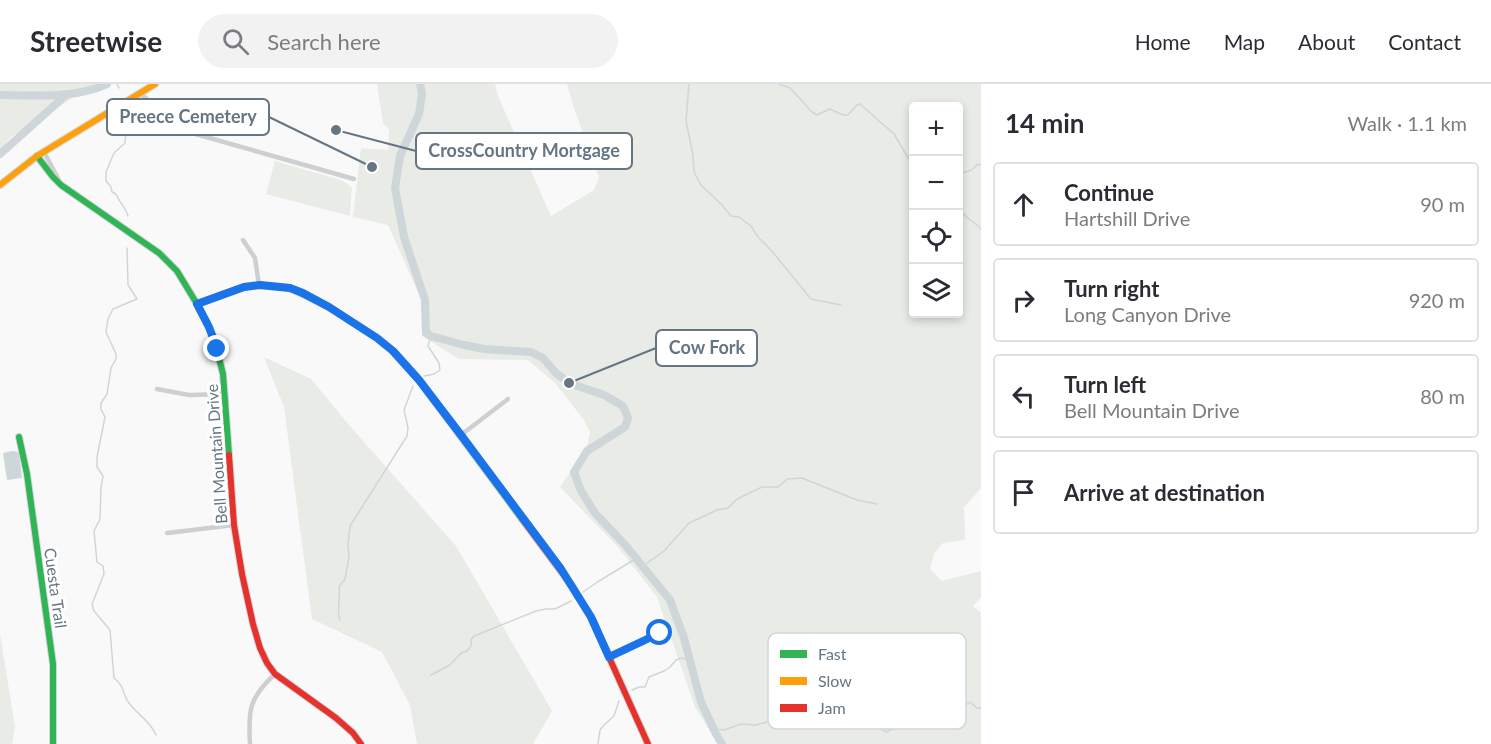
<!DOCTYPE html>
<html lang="en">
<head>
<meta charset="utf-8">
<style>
  body { margin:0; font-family:Lato,sans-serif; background:#f2f2f3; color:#2b2b33 }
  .controls { position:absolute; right:18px; top:18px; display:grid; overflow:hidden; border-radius:6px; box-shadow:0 3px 9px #0003 }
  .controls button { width:54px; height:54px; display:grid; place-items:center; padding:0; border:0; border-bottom:2px solid #e1e1e2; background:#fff; color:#2b2b33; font:30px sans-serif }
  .stop { position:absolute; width:18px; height:18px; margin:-14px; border:4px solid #1a73e8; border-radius:50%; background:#fff }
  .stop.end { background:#1a73e8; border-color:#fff; box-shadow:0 2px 6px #0008 }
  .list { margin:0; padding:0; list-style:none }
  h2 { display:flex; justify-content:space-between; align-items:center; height:78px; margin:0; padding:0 24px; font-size:26px }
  h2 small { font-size:20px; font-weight:400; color:#7c7c81 }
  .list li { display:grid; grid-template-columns:39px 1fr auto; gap:18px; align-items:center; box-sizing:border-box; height:84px; margin:0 12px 12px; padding:0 12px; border:2px solid #e1e1e2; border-radius:6px }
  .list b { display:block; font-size:22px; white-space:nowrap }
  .list p { margin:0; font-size:20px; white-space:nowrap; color:#7c7c81 }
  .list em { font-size:20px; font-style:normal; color:#7c7c81 }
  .icon { flex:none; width:33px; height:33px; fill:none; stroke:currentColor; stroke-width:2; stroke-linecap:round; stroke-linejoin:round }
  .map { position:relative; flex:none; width:981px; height:660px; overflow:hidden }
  header { display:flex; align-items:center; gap:36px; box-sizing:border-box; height:84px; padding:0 30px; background:#fff; border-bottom:2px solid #e1e1e2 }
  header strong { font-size:28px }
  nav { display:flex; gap:33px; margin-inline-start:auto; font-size:21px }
  .search { width:420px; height:54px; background:#f2f2f3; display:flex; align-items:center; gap:15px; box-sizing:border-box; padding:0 21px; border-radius:33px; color:#7c7c81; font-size:22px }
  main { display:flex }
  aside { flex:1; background:#fff }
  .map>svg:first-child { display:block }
  .green { fill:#e8ebe6; fill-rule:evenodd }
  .water { fill:#ced6d9 }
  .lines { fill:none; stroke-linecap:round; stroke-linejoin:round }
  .stream { stroke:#ced6d9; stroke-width:1.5 }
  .river { stroke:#ced6d9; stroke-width:8 }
  .fast-casing { stroke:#d5d6d7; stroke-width:8 }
  .slow-casing { stroke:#d5d6d7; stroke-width:8 }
  .jam-casing { stroke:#d5d6d7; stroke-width:8 }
  .street { stroke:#cecfd0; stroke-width:4.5 }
  .fast { stroke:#30b455; stroke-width:6 }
  .slow { stroke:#ff9f0a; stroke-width:6 }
  .jam { stroke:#e5322d; stroke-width:6 }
  .route { stroke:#1a73e8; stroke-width:8 }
  .labels { text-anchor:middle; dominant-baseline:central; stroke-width:6; stroke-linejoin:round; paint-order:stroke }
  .street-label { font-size:16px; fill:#657683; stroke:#fff }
  .key { fill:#fff; stroke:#d1d6da; stroke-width:1.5 }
  .key-label { font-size:16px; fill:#657683 }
  .leader { fill:none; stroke:#657683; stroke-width:2 }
  .callout-dot { fill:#657683; stroke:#fff; stroke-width:2 }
  .callout { fill:#fff; stroke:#657683; stroke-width:2 }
  .callout-label { font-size:18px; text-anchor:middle; font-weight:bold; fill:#657683 }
</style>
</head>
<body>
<header>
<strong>Streetwise</strong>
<div class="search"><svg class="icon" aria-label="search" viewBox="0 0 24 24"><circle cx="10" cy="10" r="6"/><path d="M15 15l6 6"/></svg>Search here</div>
<nav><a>Home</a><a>Map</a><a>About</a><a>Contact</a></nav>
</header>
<main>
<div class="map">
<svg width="981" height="660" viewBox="0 0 981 660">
  <rect width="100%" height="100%" fill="#f9f9f9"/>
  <path class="green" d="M0 0H95L11 53 0 66Z
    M377 0H495L498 12 551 132 594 106 599 94 573 21 567 0H981V404L964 423 965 456 943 459 934 470 930 485 942 497 981 487V513L973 522 981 529V660H718L695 623 657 513 618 463 560 403 587 363 590 348 584 336 555 299 528 276 459 275 422 252 421 215 388 141 353 133 361 64 388 66 389 46 383 39ZM914 22H958V230H914Z
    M275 77 341 96 349 101 352 104 350 132 266 110Z
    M264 273 311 295 349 341 456 462 552 627 533 660H417L410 621 382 568 312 535 284 323Z
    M0 550 15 643 12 660H0Z"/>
  <path class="water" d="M12 367 19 368 22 394 7 396 3 369Z"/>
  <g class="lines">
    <path class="stream" d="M117 0 119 4
      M689 0 686 37 693 71 694 88 701 101 721 120 731 132 739 133 751 142 758 153 771 166 811 215 841 221
      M779 0 790 4 812 28 817 31 830 25 843 31H848L857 21 860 20 894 50 914 84
      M958 91C967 85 968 91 978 80L981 81
      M958 124C964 133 974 137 981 145
      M128 132C126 124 119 118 116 110L112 108 111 103 106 97V88L114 69 125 59 126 47 133 42 134 32 132 27
      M127 164 128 201 137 215 113 225 108 235 106 248 116 270V275L111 284 107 310 101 319V325L105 333 97 373V383L103 392 101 404 100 435 94 447 97 478 103 482 104 490 92 520 94 527 110 546 114 594C124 603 121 603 126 614 132 628 150 635 156 651
      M424 292 434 290 440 286 439 279 428 262 431 252
      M643 482 664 467 689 439 717 426 728 424 737 415 762 403H778L787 395 802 394 857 416 877 420
      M583 508 599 497 637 474
      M340 536C336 524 341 516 339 503L345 495 349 473 348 461 350 442 407 352 408 344 404 326 413 302
      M431 591 450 581 461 569 467 567 471 562V556L474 552 536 527 546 525H555L571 517
      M632 606 639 603H645L649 593 664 587 670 583 676 576 681 574 685 575 690 574
      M714 645 724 646 741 640 756 641 767 638H775L802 633 814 637 843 634 854 630 865 632 879 644 886 648 901 641 926 635 951 632 970 618 977 624H981
      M598 660 600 646 604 641 614 632 619 617"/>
    <path class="river" d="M420 0 422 10 419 30 400 72 395 104 404 153 425 216 426 249 431 252 464 261 484 265 531 268 543 274 556 289 569 299 604 311 623 322 628 334 625 343 587 367 574 388 581 407 595 429 626 462 670 516 684 554 701 618 716 650 722 660
      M0 11C35 11 74 15 107 0
      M0 70 66 11"/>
    <g class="fast-casing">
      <path id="fast" d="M37 72 53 93 61 101 159 169 177 187 197 220 214 254 223 290 229 371
        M197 220 244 203 259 201 290 204 329 223 377 254 393 267 419 296 522 435
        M19 353 27 390 53 580V660"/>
    </g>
    <g class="slow-casing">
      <path id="slow" d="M0 101 37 72 155 0"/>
    </g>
    <g class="jam-casing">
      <path id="jam" d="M229 371 234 441 242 490 253 540 260 564 267 579 275 590 336 634 353 649 361 660
        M522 435 572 502 591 533 648 660"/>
    </g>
    <path class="street" d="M140 9 151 19 192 49 354 95
      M44 68 60 98
      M243 156 255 174 259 201
      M157 305 189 311 225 310
      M461 351 508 315
      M167 449 234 441
      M609 573 660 549
      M250 660C248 626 249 614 275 590"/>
    <use href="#fast" class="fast"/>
    <use href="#slow" class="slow"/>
    <use href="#jam" class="jam"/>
  </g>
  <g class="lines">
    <path class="route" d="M217 265 209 243 197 220 244 203 260 201 290 204 303 209 329 223 377 254 393 267 419 296 461 351 561 485 591 533 609 573 660 549"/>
  </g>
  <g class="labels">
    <g class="street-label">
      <text transform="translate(216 370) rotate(-94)">Bell Mountain Drive</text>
      <text transform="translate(56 504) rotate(82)">Cuesta Trail</text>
    </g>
  </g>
  <rect x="768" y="549" width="198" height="96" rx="9" class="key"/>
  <rect x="780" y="566" width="27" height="8" fill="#30b455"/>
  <rect x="780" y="593" width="27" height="8" fill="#ff9f0a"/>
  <rect x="780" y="620" width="27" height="8" fill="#e5322d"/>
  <g class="key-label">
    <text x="818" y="576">Fast</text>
    <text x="818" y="603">Slow</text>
    <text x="818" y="630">Jam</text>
  </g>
  <path class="leader" d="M372 83L269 33M336 46L416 67M569 299L656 264"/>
  <g class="callout-dot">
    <circle cx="372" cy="83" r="6"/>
    <circle cx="336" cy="46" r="6"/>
    <circle cx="569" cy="299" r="6"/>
  </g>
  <g class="callout">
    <rect x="107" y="15" width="162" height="36" rx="6"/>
    <rect x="416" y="49" width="216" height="36" rx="6"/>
    <rect x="656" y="246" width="101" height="36" rx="6"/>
  </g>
  <g class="callout-label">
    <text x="188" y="39">Preece Cemetery</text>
    <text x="524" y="73">CrossCountry Mortgage</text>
    <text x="707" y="270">Cow Fork</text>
  </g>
</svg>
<div class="controls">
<button>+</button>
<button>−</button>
<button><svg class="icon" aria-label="locate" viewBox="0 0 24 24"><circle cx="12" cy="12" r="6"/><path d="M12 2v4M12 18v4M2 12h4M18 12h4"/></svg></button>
<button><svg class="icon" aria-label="layers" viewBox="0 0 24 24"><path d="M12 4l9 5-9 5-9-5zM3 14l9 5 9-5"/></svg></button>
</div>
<div class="stop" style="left:660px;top:549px"></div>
<div class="stop end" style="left:217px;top:265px"></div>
</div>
<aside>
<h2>14 min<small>Walk · 1.1 km</small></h2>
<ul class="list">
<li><svg class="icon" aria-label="ahead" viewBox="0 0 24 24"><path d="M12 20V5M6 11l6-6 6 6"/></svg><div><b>Continue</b><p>Hartshill Drive</p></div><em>90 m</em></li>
<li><svg class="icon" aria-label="right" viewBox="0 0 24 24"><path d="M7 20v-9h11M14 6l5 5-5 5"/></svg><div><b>Turn right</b><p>Long Canyon Drive</p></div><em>920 m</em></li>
<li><svg class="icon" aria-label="left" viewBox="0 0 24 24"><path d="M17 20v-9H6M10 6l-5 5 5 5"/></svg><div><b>Turn left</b><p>Bell Mountain Drive</p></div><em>80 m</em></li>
<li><svg class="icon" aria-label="arrive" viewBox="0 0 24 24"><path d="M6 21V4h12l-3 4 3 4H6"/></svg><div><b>Arrive at destination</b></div></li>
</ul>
</aside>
</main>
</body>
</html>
